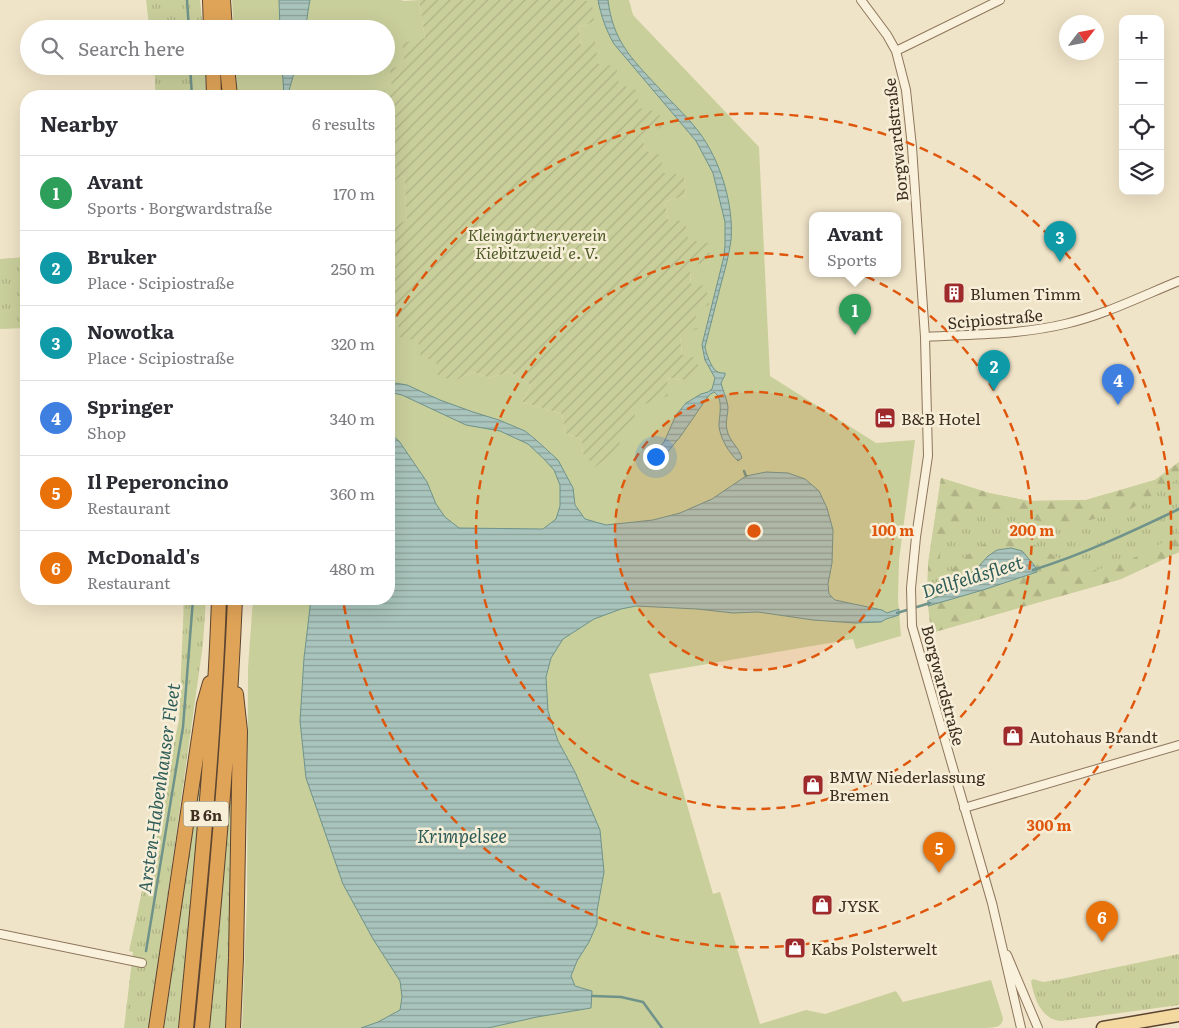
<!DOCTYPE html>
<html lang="en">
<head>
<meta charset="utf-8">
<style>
  body { margin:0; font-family:Literata,serif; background:#f7f7f7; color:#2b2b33 }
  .controls { position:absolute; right:15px; top:15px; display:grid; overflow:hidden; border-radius:10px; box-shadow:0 5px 20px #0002 }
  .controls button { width:45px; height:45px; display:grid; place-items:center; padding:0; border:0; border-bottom:1px solid #e1e1e2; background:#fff; color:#2b2b33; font:25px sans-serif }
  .compass { position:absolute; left:1059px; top:15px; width:45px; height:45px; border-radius:50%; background:#fff; box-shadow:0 5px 20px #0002; rotate:58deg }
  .you { position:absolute; left:655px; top:456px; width:18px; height:18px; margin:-12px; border:4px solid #fff; border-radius:50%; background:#1a73e8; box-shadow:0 0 0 8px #1a73e833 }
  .badge { display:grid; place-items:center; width:32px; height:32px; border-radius:50%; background:#b45309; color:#fff; font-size:16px; font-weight:700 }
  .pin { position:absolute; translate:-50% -41px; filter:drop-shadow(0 1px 2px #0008) }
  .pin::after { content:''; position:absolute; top:26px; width:18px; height:15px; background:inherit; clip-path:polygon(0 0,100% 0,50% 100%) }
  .popup { position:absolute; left:809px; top:212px; width:92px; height:65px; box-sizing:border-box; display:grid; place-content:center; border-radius:10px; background:#fff; filter:drop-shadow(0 1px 4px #0005); font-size:16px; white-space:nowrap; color:#7c7c81 }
  .popup b { font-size:19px; color:#2b2b33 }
  .popup::after { content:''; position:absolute; left:50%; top:100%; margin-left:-10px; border:10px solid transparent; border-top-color:#fff }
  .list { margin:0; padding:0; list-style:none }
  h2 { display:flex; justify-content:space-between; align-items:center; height:65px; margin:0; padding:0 20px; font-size:21px }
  h2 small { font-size:16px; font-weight:400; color:#7c7c81 }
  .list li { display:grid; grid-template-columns:32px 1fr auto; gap:15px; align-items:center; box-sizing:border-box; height:75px; padding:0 20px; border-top:1px solid #e1e1e2 }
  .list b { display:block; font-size:19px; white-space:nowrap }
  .list p { margin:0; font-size:16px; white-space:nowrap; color:#7c7c81 }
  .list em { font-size:16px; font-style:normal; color:#7c7c81 }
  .icon { flex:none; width:28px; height:28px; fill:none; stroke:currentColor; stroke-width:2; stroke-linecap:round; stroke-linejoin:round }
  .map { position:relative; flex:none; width:1179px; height:1028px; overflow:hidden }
  .search { position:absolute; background:#fff; box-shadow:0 5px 20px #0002; left:20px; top:20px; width:375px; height:55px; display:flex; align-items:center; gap:12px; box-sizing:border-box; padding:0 18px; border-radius:28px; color:#7c7c81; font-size:19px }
  .panel { position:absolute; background:#fff; box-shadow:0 5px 20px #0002; left:20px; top:90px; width:375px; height:515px; border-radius:20px }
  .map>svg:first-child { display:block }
  .grass { fill:url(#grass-tufts) }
  .forest { fill:url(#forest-firs) }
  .park { fill:#c9cf9b }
  .garden { fill:url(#garden-furrows) }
  .water { fill:url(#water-rules); stroke:#6f938a }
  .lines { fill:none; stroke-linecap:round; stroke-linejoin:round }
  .stream { stroke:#6f938a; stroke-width:2.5 }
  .street-casing { stroke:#8d765c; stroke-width:10 }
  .primary-casing { stroke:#5b4430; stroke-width:15 }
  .highway-casing { stroke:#5b4430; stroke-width:16 }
  .street { stroke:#faf1dc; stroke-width:8 }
  .primary { stroke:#f3d9a0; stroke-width:12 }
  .highway { stroke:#e0a458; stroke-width:14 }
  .ring { fill:none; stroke:#df570d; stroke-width:2.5; stroke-dasharray:9 6 }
  .labels { text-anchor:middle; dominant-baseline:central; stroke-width:5; stroke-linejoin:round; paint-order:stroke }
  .shield { fill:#f7eed8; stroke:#756857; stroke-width:1 }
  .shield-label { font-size:15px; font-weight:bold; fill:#3d2e20 }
  .street-label { font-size:16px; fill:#3d2e20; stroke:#f7eed8 }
  .park-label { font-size:16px; font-style:italic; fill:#4d5a26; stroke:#f7eed8 }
  .poi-label { font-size:16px; fill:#3d2e20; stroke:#f7eed8; text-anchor:start }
  .water-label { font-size:18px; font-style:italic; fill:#2f5d5a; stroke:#f7eed8 }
  .centre { fill:#df570d; stroke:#f7eed8; stroke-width:2.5 }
  .ring-label { font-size:15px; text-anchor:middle; font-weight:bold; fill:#df570d; stroke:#f7eed8; stroke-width:5; stroke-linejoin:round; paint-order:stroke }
</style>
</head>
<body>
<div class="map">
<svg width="1179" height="1028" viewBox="0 0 1179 1028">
  <defs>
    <pattern id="grass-tufts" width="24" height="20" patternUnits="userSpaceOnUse" patternTransform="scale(1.25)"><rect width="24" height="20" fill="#c9cf9b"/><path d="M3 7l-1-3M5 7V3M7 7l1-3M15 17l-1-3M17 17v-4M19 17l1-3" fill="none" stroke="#aeb285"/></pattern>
    <pattern id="forest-firs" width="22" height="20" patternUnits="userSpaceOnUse" patternTransform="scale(1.25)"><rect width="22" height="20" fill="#c9cf9b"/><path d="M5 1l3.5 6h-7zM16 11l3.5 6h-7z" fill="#aeb285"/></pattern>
    <pattern id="garden-furrows" width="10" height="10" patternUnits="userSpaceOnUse" patternTransform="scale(1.25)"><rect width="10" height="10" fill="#c9cf9b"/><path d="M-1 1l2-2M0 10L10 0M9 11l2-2" fill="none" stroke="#aeb285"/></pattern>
    <pattern id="water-rules" width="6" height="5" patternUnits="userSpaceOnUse" patternTransform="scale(1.25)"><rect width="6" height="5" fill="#a9c4bc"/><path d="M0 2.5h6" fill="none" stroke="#8ba098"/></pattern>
  </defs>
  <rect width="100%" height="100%" fill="#f0e4c8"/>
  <path class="grass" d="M146 0H200L203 29H161L160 25H149Z
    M155 66H205L206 96H155Z
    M26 257V328L0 329V259Z
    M1179 462V552L1121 579 931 633 927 594 928 564 941 478 989 493 1029 501 1086 500 1155 480Z
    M184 599H206L203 644 149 1028H124L133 952 129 951 179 720Z
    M198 790H203L180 1028H164Z
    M230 800H236L229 1028H209Z
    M1179 954V1005L1061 1021C1057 1020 1053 1020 1049 1017 1038 1010 1033 993 1031 981L1033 979 1043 982 1061 979Z"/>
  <path class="forest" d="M1179 462V478L1129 510 1078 523 1028 520 1006 513 985 515 976 505 961 526 942 547 935 574 928 578V564L941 478 989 493 1029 501 1086 500 1155 480Z
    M1179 534V552L1121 579 931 633 927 594V588L944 578 963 558 994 537 1017 535 1085 573 1128 561Z"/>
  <path class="park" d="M232 0H401L404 1 419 0 425 38 405 64 392 90 374 94V96H237L236 66H386V29H234Z
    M582 0H629L633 15 759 147 770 376 876 443 915 440 899 560 898 599 901 636 856 649 853 639 649 674 713 894 720 892 760 1024 806 1010 825 1014 896 991 903 1002 991 980 1003 1018C1002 1028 995 1027 987 1028H242L247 897 248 668 253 599H389V316L398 319 457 380 473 372 490 378 509 372 531 385 522 402 562 414 565 433 581 439 583 453 619 435 634 408 666 378 685 380 680 337 691 284 688 240 668 220 665 201 686 196 684 176 663 174 645 152 639 108 618 85 581 47 579 27 594 22Z
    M404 176 407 220 389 227V183Z"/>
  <path class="garden" d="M419 0H581L592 2 594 22 579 27 581 47 595 40 598 64 616 66 619 84 636 90 639 108 659 112 662 127 643 135 645 151 661 155 663 173 684 175 686 196 665 201 668 220 685 221 688 240 709 243 710 260 690 267 691 284 706 286 709 305 695 310 697 329 680 337 682 355 697 358 699 374 685 380 667 378 668 396 634 408 636 426 619 435 620 448 595 467 583 453 581 439 565 433 562 414 522 402 531 385 509 372 490 378 473 372 457 380 438 377 436 360 421 358 418 341 399 337 398 319 389 316V245L390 244 389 227 407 220 404 176 389 183V96H374V94L392 89 390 69 405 64 402 43 425 38Z"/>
  <path class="water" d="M279 0H310L308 11 306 26 314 29H280Z
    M598 0H608C613 41 631 58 658 87 671 102 687 116 699 132 720 160 734 204 731 240 729 255 725 270 721 284 716 305 710 326 705 347 706 353 711 367 716 371 719 373 722 373 725 373V375L721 383C723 391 727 399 728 407 728 415 725 422 727 430 729 441 739 447 742 458L738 461C729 453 720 438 719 426 719 415 724 399 714 392L709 395 680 437 659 462H654L652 456 664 442 676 415 686 403 701 394 708 392 712 389 715 378 705 360 702 345 724 256 725 245V222L713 173 696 141 614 44C606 30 601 16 598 0Z
    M282 66H298L294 73 288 94 284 95Z
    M389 382 407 385 440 400 473 412 499 420 525 431 535 439 558 460 573 488 575 505 585 519 606 525 653 520 680 513 712 499 746 476 766 472 788 473 805 479 819 491 827 508 833 530 832 563 828 584 829 594 835 600 882 610 887 613 899 609V615L886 619 881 622 855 623 813 620 758 612 733 613 697 609 636 606 621 609 594 619 563 639 551 658 546 677 548 711 558 741 575 772 600 830 604 872 597 911V924L589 942 577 961 571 976 575 986 592 991 591 1008 537 1017 488 1028H361L378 1022 400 1010 402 997 400 981 373 939 343 884 306 778 300 721 304 658 311 599H389V433L399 441 427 482 436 504 445 517 459 528 543 529 556 519 560 506V485L554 470 544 459 528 444 500 431 466 425 402 395 389 392Z
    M1011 548 1022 551 1035 566 1037 572 983 590 928 606V600L949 593 953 591 965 578 979 566 988 556 997 550Z"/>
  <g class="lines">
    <path class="stream" d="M187 0 189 29
      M190 66 192 96
      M744 471 746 476
      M1033 570C1084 554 1131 532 1179 509
      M897 613 930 603
      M146 951 183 727 193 599
      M592 996 621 997 643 1002 662 1028"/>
    <g class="street-casing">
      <path id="street" d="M861 0 887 35 896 51 906 90 912 147 925 337 928 456 916 537 911 588 912 626 992 903 1021 1028
        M896 51 1000 0
        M925 337C972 334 1019 335 1065 324 1104 315 1142 296 1179 281
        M964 808 1179 745
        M0 934 142 963
        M1007 955 1038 1028"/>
    </g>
    <g class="primary-casing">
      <path id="primary" d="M1103 1028 1179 1015"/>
    </g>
    <g class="highway-casing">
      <path id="highway" d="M210 0 211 29
        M223 0 225 29
        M213 66 214 96
        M227 66 230 96
        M156 1028 204 704 210 683
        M186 1028C200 885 214 742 219 599
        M202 1028C216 885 229 742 235 599
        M233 1028 236 958 240 731 236 694"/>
    </g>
    <use href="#street" class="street"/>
    <use href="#primary" class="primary"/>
    <use href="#highway" class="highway"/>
  </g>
  <circle cx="754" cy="531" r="139" fill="#df570d" fill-opacity=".12"/>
  <g class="ring">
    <circle cx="754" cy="531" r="139"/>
    <circle cx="754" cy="531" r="278"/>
    <path d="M389 329A417 417 0 1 1 343 600"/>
  </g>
  <defs>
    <g id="building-square" transform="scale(1.125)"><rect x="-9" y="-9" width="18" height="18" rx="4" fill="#9e2a2b" stroke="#f7eed8"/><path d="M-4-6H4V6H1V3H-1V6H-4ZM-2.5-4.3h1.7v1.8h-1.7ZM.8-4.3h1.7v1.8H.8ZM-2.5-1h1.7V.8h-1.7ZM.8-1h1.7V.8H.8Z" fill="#fff"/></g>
    <g id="hotel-square" transform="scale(1.125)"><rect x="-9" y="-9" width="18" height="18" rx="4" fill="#9e2a2b" stroke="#f7eed8"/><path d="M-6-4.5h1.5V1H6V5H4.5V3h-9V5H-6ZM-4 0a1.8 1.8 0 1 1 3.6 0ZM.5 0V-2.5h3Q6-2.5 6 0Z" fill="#fff"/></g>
    <g id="shop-square" transform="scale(1.125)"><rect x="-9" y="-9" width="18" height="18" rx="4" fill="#9e2a2b" stroke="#f7eed8"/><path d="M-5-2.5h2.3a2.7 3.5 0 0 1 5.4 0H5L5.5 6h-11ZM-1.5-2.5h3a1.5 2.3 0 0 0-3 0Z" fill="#fff"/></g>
  </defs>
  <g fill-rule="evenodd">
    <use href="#building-square" x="954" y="293"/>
    <use href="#hotel-square" x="885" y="418"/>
    <use href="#shop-square" x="1013" y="736"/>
    <use href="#shop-square" x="813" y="785"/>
    <use href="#shop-square" x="822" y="905"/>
    <use href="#shop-square" x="795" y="948"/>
  </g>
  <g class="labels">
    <rect class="shield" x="183.5" y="801.5" width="45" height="25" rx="4"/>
    <g class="shield-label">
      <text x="206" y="814">B 6n</text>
    </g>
    <g class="street-label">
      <text transform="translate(895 140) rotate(-96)">Borgwardstraße</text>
      <text transform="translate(995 318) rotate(-5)">Scipiostraße</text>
      <text transform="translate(944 685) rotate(75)">Borgwardstraße</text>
    </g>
    <g class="park-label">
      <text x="537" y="234">Kleingärtnerverein<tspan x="537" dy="18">Kiebitzweid' e. V.</tspan></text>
    </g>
    <g class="poi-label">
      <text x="970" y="293">Blumen Timm</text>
      <text x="901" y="418">B&amp;B Hotel</text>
      <text x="1029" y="736">Autohaus Brandt</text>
      <text x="829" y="776">BMW Niederlassung<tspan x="829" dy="18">Bremen</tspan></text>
      <text x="838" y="905">JYSK</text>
      <text x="811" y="948">Kabs Polsterwelt</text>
    </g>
    <g class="water-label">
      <text transform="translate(972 576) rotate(-17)">Dellfeldsfleet</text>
      <text transform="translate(158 788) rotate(-82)">Arsten-Habenhauser Fleet</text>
      <text x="462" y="835">Krimpelsee</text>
    </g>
  </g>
  <circle cx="754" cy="531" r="8" class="centre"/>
  <g class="ring-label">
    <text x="893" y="536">100 m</text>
    <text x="1032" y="536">200 m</text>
    <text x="1049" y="831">300 m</text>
  </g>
</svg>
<div class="controls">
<button>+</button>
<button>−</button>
<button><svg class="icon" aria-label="locate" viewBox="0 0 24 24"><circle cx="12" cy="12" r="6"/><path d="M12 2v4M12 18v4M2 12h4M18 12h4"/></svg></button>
<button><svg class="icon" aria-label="layers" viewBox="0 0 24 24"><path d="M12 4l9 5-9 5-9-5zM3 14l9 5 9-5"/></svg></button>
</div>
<svg class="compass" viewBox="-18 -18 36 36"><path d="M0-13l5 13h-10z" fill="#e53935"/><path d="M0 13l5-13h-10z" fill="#7c7c81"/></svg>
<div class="you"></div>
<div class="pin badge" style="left:855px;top:335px;background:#2e9e5b">1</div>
<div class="popup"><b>Avant</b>Sports</div>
<div class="pin badge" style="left:994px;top:391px;background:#0f9aa8">2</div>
<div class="pin badge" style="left:1060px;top:262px;background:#0f9aa8">3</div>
<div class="pin badge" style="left:1118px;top:405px;background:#3f7fe0">4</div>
<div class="pin badge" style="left:939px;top:873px;background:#e8710a">5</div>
<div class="pin badge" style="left:1102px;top:942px;background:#e8710a">6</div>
<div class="search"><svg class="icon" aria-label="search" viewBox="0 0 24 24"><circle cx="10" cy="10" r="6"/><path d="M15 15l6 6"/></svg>Search here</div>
<section class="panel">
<h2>Nearby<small>6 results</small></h2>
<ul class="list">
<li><span class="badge" style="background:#2e9e5b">1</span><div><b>Avant</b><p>Sports · Borgwardstraße</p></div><em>170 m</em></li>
<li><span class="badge" style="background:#0f9aa8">2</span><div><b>Bruker</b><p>Place · Scipiostraße</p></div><em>250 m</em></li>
<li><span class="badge" style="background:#0f9aa8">3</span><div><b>Nowotka</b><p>Place · Scipiostraße</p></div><em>320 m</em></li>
<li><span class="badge" style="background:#3f7fe0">4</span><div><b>Springer</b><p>Shop</p></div><em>340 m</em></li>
<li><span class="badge" style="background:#e8710a">5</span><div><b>Il Peperoncino</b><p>Restaurant</p></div><em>360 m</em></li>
<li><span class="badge" style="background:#e8710a">6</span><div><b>McDonald's</b><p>Restaurant</p></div><em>480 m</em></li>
</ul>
</section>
</div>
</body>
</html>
